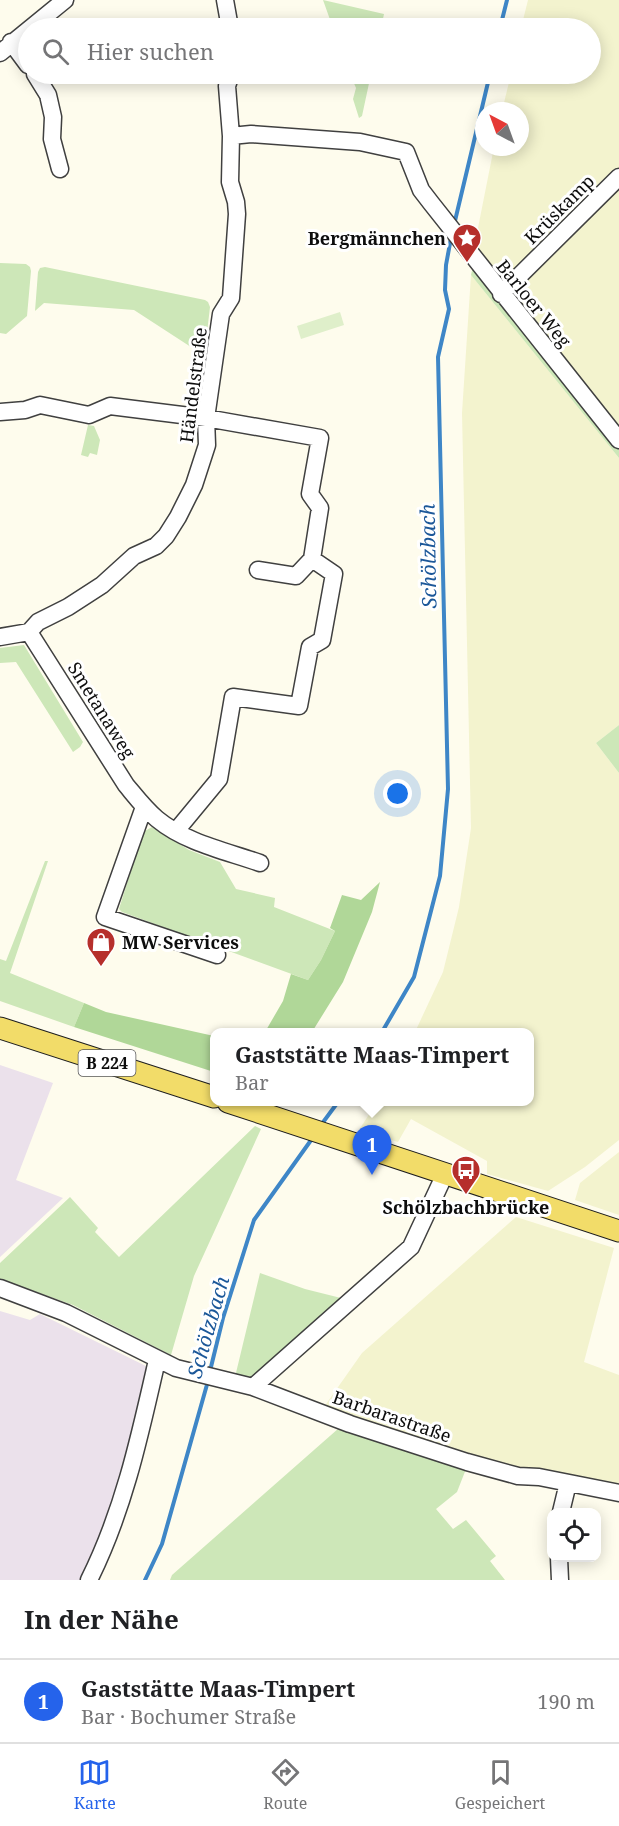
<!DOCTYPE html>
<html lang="de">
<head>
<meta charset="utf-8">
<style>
  body { margin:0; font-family:"Noto Serif",serif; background:#f6f6f6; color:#202124 }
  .controls { position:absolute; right:18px; bottom:18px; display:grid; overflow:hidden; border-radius:12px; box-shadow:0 3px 15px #0003 }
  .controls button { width:54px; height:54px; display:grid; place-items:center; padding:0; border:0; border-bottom:2px solid #e0e0e0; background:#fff; color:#202124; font:30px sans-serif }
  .compass { position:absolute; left:475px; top:102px; width:54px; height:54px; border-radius:50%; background:#fff; box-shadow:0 3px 15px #0003; rotate:319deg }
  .you { position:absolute; left:398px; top:794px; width:21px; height:21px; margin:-15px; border:4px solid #fff; border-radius:50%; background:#1a73e8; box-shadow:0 0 0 9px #1a73e833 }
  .badge { display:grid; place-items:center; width:39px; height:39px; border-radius:50%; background:#2563eb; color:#fff; font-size:20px; font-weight:700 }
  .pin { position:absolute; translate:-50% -50px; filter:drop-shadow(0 2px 3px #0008) }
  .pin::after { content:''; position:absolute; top:32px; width:21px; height:18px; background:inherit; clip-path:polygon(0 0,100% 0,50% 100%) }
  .popup { position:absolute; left:210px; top:1028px; width:324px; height:78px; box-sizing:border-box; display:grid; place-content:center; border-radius:12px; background:#fff; filter:drop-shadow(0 2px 4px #0005); font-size:20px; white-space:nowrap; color:#757577 }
  .popup b { font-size:22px; color:#202124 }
  .popup::after { content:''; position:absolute; left:50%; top:100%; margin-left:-12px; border:12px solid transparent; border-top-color:#fff }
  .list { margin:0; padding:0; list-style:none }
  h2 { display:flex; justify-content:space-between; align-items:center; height:78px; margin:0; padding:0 24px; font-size:26px }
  h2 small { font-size:20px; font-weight:400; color:#757577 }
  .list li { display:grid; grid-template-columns:39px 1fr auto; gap:18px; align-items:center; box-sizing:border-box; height:84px; padding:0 24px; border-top:2px solid #e0e0e0 }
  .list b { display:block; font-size:22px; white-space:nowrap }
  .list p { margin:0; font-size:20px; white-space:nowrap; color:#757577 }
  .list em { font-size:20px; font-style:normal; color:#757577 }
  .icon { flex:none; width:33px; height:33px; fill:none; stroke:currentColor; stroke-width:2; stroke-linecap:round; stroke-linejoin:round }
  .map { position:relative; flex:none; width:619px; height:1580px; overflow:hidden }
  .search { position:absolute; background:#fff; box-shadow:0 3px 15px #0003; left:18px; right:18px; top:18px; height:66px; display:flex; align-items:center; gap:15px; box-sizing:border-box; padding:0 21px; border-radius:33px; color:#757577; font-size:22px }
  .sheet { height:162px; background:#fff }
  nav { display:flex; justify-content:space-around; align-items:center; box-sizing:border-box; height:84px; border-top:2px solid #e0e0e0; background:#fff; font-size:16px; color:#757577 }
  nav a { display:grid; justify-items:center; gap:3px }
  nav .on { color:#2563eb }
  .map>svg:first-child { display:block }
  .industrial { fill:#ebe1eb }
  .farmland { fill:#f3f3ce }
  .green { fill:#cde7b8 }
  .forest { fill:#b0d798 }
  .pitch { fill:#dfefca }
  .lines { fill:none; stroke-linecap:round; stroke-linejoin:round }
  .stream { stroke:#3e86c7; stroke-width:4 }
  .minor-casing { stroke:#404040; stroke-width:19 }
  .major-casing { stroke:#1e1e1e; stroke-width:23 }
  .minor { stroke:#fff; stroke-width:16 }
  .major { stroke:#f2dc69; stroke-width:21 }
  .labels { text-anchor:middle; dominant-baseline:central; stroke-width:6; stroke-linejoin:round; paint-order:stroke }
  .shield { fill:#fff; stroke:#565656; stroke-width:1.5 }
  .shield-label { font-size:16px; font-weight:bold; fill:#0d0d0d }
  .street-label { font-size:18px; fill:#0d0d0d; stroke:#fff }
  .poi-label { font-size:18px; font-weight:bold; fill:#0d0d0d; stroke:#fff; text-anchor:end }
  .water-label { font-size:20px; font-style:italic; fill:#1c5899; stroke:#fff }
</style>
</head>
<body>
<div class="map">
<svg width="619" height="1580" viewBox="0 0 619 1580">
  <rect width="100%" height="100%" fill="#fefced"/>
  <path class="industrial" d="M0 1065 53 1083 16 1180 63 1198 0 1257Z
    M0 1311 30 1320 40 1314 150 1368 128 1465 83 1580H0Z"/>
  <path class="farmland" d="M528 0H619V170L511 277 501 281 474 248 494 147H520V111H502L511 74H590V28H521Z
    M619 184V431L513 299V287Z
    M471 275 619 458V725L596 743 619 773V1140L585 1167 548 1191 487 1174V1161L411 1119 398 1142 359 1130 377 1102H530V1032H415L443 972 459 907 471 828 462 413Z
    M619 1152V1215L575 1200 580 1183Z
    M516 1217 614 1248 584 1362 619 1375V1484L541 1470 519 1471 324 1407 362 1353Z"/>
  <path class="green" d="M323 0 384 14 381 28H333Z
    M350 74H371L362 116 359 118 353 99 356 88Z
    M0 263 26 264 30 267 31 271 27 316 6 334 0 333Z
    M473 266 619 448V458L471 275Z
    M45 267 205 300 208 302 210 307 205 350 194 349 134 310 44 303 35 311 38 272 40 268Z
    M88 425 94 426 100 440 97 455 90 453 88 457 81 455Z
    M24 645 83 742 80 747 73 752 16 662 0 663V648Z
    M619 725V773L596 743Z
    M152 827 189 850 220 862 236 889 275 898 274 907 335 931 321 960 308 980 122 912 119 909 143 832Z
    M45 861H48L10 973 84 1003 74 1027 0 1001V959L6 961Z
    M255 1126 261 1129 194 1276 171 1355 73 1305 0 1279V1263L70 1197 98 1228 95 1232 119 1257Z
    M260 1273 305 1289 345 1299 254 1381 235 1377Z
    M339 1428 466 1469 457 1492 436 1509 453 1529 466 1520 496 1556 490 1561 505 1580H170L172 1575Z"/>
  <path class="forest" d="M380 882 372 912 343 982 312 1032H265L283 1001 291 974 308 980 321 960 335 931 330 928 342 895 361 900Z
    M84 1003 106 1012 214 1036V1072L74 1027Z"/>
  <path class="pitch" d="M340 312 344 325 301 339 297 326Z"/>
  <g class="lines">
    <path class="stream" d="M500 28 507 0
      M454 225 490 74
      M382 1032 414 977 440 876 448 789 438 357 449 309 445 290 446 265 451 238
      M321 1125 338 1102
      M210 1371 223 1318 254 1220 314 1136
      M145 1580 162 1544 208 1381"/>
    <g class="minor-casing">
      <path id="minor" d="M225 0 230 28
        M11 42 28 65
        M0 53 65 0
        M35 74 48 95 53 117 52 139 60 169
        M231 136 251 134 360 142 406 152 421 190 431 203 619 440
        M501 294 619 177
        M0 412 25 410 40 405 89 415 110 406 206 418 320 438 310 494 320 508 312 559 334 574 322 640 310 647 299 706 233 697 219 779 176 831
        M258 570 296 576 312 559
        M29 632 126 785C136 797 145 809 157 819 186 843 226 851 260 863
        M0 637 29 632 38 622 68 607 102 585 134 556 156 546 166 536 178 517 194 485 207 445 206 418 221 314 231 298 237 214 236 202 230 182 231 136 227 86 231 74
        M144 807 105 917 217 955
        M0 1288 66 1313 176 1368 253 1387 350 1424 467 1462 518 1476 539 1477 619 1493
        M253 1387 411 1247 445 1174
        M561 1512 568 1483
        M559 1558 560 1580
        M89 1580C124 1510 140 1435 157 1360"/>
    </g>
    <g class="major-casing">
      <path id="major" d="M0 1028 214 1097
        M228 1102 619 1231"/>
    </g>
    <use href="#minor" class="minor"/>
    <use href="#major" class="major"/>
  </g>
  <defs>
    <g id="sight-pin" transform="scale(1.5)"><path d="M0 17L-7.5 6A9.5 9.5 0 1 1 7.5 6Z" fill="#b62f2b" stroke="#fff"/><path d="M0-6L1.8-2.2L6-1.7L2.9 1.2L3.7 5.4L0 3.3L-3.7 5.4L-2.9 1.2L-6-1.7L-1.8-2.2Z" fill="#fff"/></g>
    <g id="shop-pin" transform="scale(1.5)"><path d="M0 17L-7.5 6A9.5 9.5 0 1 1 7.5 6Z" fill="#b62f2b" stroke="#fff"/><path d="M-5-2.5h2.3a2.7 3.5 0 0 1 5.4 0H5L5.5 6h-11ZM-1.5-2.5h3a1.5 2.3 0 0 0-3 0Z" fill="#fff"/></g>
    <g id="bus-pin" transform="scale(1.5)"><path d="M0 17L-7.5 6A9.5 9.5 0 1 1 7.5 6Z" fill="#b62f2b" stroke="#fff"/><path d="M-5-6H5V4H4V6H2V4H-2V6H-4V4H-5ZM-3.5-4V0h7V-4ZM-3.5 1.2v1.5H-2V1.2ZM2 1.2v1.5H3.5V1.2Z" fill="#fff"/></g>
  </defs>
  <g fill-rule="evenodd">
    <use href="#sight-pin" x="467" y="238"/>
    <use href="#shop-pin" x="101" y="942"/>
    <use href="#bus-pin" x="466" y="1170"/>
  </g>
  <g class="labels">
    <rect class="shield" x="78.5" y="1050" width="57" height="26" rx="4.5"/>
    <g class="shield-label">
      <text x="107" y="1063">B 224</text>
    </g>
    <g class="street-label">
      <text transform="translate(559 209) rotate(-45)">Krüskamp</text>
      <text transform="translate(534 303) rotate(51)">Barloer Weg</text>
      <text transform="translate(193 385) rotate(-83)">Händelstraße</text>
      <text transform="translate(102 710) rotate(58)">Smetanaweg</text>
      <text transform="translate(392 1416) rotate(19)">Barbarastraße</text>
    </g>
    <g class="poi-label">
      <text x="446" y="238">Bergmännchen</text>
      <text x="122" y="942" text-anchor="start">MW Services</text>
      <text x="466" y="1207" text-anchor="middle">Schölzbachbrücke</text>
    </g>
    <g class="water-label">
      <text transform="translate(428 556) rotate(-91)">Schölzbach</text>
      <text transform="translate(208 1327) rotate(-74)">Schölzbach</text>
    </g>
  </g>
</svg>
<div class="controls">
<button><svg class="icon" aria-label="locate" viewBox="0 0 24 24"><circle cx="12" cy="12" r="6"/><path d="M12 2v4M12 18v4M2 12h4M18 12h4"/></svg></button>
</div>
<svg class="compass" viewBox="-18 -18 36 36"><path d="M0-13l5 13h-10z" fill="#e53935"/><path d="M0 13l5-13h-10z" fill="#757577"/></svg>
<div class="you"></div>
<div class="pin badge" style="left:372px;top:1175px">1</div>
<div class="popup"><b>Gaststätte Maas-Timpert</b>Bar</div>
<div class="search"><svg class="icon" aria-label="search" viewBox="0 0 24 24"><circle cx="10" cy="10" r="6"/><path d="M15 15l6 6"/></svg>Hier suchen</div>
</div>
<section class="sheet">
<h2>In der Nähe<small></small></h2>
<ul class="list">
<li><span class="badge">1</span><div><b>Gaststätte Maas-Timpert</b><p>Bar · Bochumer Straße</p></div><em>190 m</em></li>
</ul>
</section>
<nav>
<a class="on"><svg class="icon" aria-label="map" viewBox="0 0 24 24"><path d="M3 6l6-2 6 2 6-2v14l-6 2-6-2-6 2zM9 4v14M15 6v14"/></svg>Karte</a>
<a><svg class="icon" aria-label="directions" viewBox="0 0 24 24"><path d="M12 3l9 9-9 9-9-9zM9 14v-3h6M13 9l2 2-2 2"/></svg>Route</a>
<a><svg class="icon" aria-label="saved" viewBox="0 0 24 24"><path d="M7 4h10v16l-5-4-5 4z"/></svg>Gespeichert</a>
</nav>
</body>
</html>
